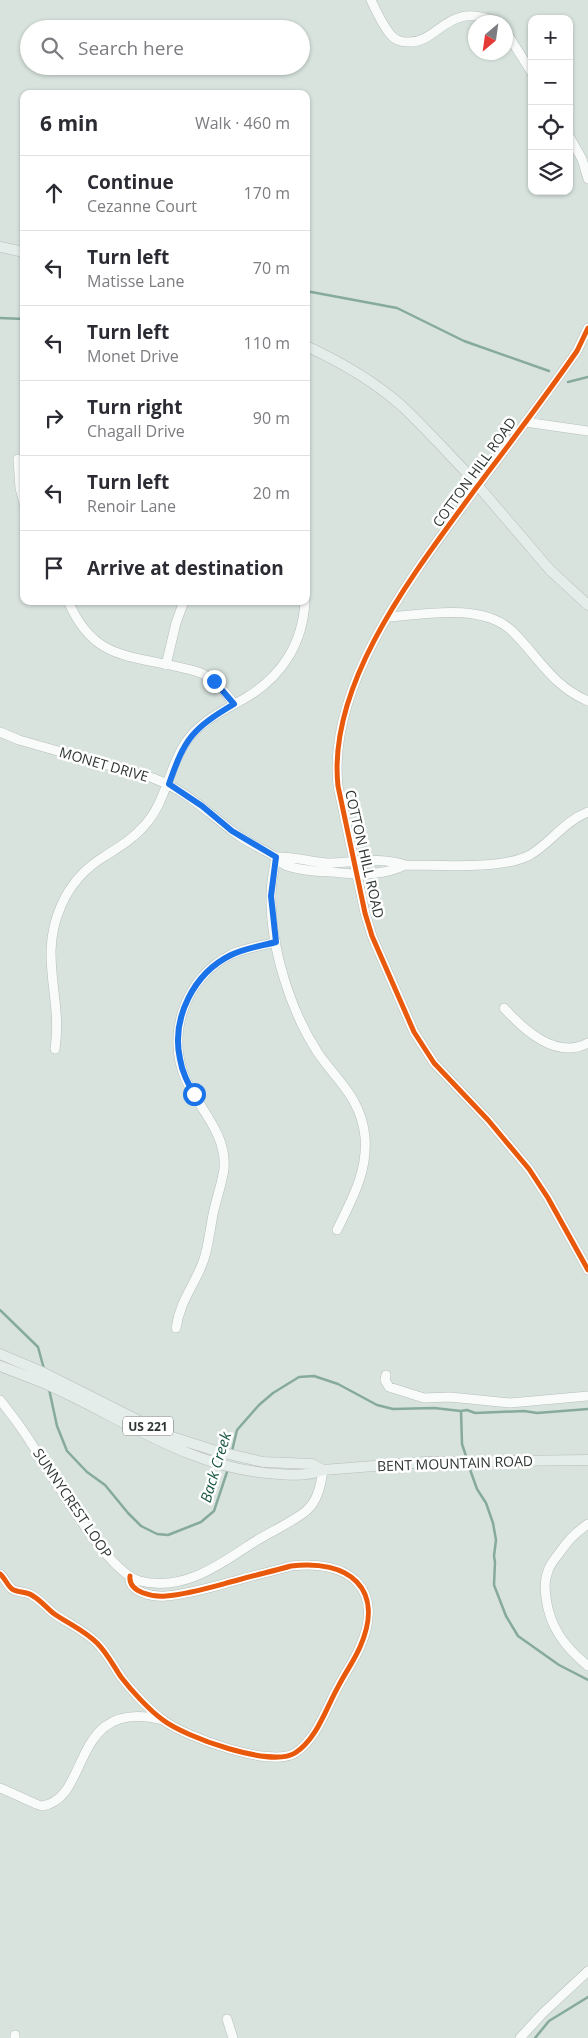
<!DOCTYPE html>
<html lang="en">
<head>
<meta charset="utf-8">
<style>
  body { margin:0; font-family:"Open Sans",sans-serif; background:#f7f7f7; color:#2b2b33 }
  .controls { position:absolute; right:15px; top:15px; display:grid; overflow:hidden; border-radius:10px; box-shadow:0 1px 4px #0004 }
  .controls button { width:45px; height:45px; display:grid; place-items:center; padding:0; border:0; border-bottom:1px solid #e1e1e2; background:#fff; color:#2b2b33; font:25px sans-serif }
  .compass { position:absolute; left:468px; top:15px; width:45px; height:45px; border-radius:50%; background:#fff; box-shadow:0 1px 4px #0004; rotate:209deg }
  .stop { position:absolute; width:15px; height:15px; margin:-11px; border:4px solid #1a73e8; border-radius:50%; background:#fff }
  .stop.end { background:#1a73e8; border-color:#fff; box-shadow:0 1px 5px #0008 }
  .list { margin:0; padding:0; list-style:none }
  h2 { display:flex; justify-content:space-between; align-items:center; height:65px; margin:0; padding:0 20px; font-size:21px }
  h2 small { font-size:16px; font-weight:400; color:#7c7c81 }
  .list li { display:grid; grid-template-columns:32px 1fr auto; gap:15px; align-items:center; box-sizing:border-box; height:75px; padding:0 20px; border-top:1px solid #e1e1e2 }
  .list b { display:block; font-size:19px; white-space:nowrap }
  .list p { margin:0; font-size:16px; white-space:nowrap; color:#7c7c81 }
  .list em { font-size:16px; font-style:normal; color:#7c7c81 }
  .icon { flex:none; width:28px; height:28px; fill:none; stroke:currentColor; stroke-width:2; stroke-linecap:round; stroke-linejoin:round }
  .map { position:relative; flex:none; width:588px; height:2038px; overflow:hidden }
  .search { position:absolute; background:#fff; box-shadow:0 1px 4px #0004; left:20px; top:20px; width:290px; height:55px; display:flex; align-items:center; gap:12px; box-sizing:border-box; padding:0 18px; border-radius:28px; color:#7c7c81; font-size:19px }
  .panel { position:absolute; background:#fff; box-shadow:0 1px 4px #0004; left:20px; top:90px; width:290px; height:515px; border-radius:10px }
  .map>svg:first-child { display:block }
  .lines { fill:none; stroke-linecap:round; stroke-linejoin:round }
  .stream { stroke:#86aa9c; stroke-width:2.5 }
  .minor-casing { stroke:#b6bfba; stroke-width:10 }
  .major-casing { stroke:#b8bdbb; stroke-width:11 }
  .minor { stroke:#f9fbfa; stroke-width:9 }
  .major { stroke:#e4edea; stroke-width:10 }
  .major-bridge-casing { stroke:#b8bdbb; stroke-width:11; stroke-linecap:butt }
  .major-bridge { stroke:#e4edea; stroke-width:10 }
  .cycleway-casing { stroke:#fff; stroke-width:8 }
  .cycleway { stroke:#e8590c; stroke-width:5 }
  .route { stroke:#1a73e8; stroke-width:6 }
  .labels { text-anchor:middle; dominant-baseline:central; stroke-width:5; stroke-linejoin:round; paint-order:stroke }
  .shield { fill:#fff; stroke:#6d7270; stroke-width:1 }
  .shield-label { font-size:12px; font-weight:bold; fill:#2e3632 }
  .street-label { font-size:14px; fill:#2e3632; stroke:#fff }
  .water-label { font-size:15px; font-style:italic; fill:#195643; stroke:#fff }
</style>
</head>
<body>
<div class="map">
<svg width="588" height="2038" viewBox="0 0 588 2038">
  <rect width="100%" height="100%" fill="#d8e3de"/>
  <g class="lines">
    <path class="stream" d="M306 291 397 308 464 341 549 371
      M0 318 24 319
      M568 382 588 377
      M0 1310 38 1347 44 1369
      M49 1389 57 1426 67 1451 87 1472 105 1485 128 1513 141 1526 157 1534 168 1535 201 1522 214 1511 228 1469
      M461 1411 462 1444 467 1459
      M232 1451 237 1430 259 1405 273 1393 299 1377 314 1376 338 1384 377 1405 393 1409 434 1408 461 1411 467 1410 475 1413 524 1411 537 1413 588 1409
      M468 1464 477 1489 486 1503 493 1523 496 1540 494 1556 495 1562 494 1585 506 1616 518 1636 559 1665 588 1680
      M535 2038 549 2021 588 1997"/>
    <g class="minor-casing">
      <path id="minor" d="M371 0C376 11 382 24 390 34 394 39 400 42 407 42 440 44 445 0 497 22
        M506 32 532 73
        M569 136 582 159 588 179
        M588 328 577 351C543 400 507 447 471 495 414 573 327 684 338 786L365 913 372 936 414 1032 434 1063 488 1120 529 1169 548 1198 588 1270
        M525 422 588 431
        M18 459 20 488 24 503
        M68 601C91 654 120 655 170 665 181 668 193 669 203 674 217 681 225 692 234 704
        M389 617C425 614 483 603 512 631 538 656 552 686 588 701
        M166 665 176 623 184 601
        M0 732 19 740 153 778C188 792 202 808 231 830 244 841 259 847 274 856 278 858 281 863 285 865 303 872 323 871 342 873 363 875 385 875 405 865
        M276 857C274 870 271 882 271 895 270 946 290 1010 318 1053 338 1082 361 1098 365 1137 368 1172 351 1201 337 1230
        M276 857C293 856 310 862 327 863 354 863 379 856 405 865 438 865 502 870 530 855 552 842 563 822 588 812
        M504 1008C524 1030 556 1060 588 1043
        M55 1049C63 997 38 958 61 906 70 885 85 868 105 856 119 847 133 839 144 826 167 801 168 768 186 742 201 720 225 710 247 697 282 676 303 643 305 601
        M176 1328C180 1301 194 1286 203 1262 209 1246 210 1227 214 1210 217 1197 222 1183 224 1169 227 1134 200 1110 186 1080 165 1034 186 976 232 954 246 948 261 946 276 942
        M386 1375 385 1380 389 1387 424 1398 450 1397 510 1403 588 1396
        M0 1400C11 1414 22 1428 31 1443 51 1473 107 1573 140 1581 182 1592 218 1566 251 1544 268 1533 291 1523 306 1511 318 1501 321 1484 323 1470
        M588 1524C576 1532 568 1540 560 1552 556 1558 550 1564 548 1571 544 1581 545 1589 546 1598 550 1628 565 1647 588 1666
        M0 1574C5 1578 7 1585 12 1589 17 1593 27 1591 33 1596 40 1600 46 1607 53 1613 67 1623 84 1630 97 1643 107 1653 113 1665 121 1677 131 1690 149 1710 163 1720 185 1737 271 1768 295 1753 317 1739 326 1708 338 1687 345 1673 354 1661 360 1647 386 1588 348 1559 291 1566 273 1571 256 1575 238 1580 215 1586 190 1594 166 1596 154 1597 128 1593 130 1576
        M0 1788C7 1790 38 1806 42 1806 92 1799 69 1696 163 1720
        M227 2019 233 2038
        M15 2038V2035
        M520 2038 543 2013 588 1971"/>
    </g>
    <g class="major-casing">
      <path id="major" d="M0 247 24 252
        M306 346C341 362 374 381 403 407 425 428 446 451 467 473
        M485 494 550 570 588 605
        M0 1354 40 1371 169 1436 216 1451 263 1462 312 1464 323 1470
        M0 1366C13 1371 26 1376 39 1381 119 1415 189 1470 279 1474 296 1475 307 1476 323 1470L425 1462 588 1460"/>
    </g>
    <use href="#minor" class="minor"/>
    <use href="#major" class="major"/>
    <g class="major-bridge-casing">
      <path id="major-bridge" d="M467 473 485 494"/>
    </g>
    <use href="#major-bridge" class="major-bridge"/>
    <g class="cycleway-casing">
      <path id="cycleway" d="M588 328 577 351C543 400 507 447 471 495 414 573 327 684 338 786L365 913 372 936 414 1032 434 1063 488 1120 529 1169 548 1198 588 1270
        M0 1574C5 1578 7 1585 12 1589 17 1593 27 1591 33 1596 40 1600 46 1607 53 1613 67 1623 84 1630 97 1643 107 1653 113 1665 121 1677 131 1690 149 1710 163 1720 185 1737 271 1768 295 1753 317 1739 326 1708 338 1687 345 1673 354 1661 360 1647 386 1588 348 1559 291 1566 273 1571 256 1575 238 1580 215 1586 190 1594 166 1596 154 1597 128 1593 130 1576"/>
    </g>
    <use href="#cycleway" class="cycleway"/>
  </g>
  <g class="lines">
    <path class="route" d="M194 1094C188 1083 182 1072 180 1059 171 1018 194 973 231 955 245 948 261 946 276 942L271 896 276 857 232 831 202 806 169 784C185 738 192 729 234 704L214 681"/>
  </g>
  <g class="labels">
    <rect class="shield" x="123" y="1416.5" width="50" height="19" rx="4"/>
    <g class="shield-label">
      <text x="148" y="1426">US 221</text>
    </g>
    <g class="street-label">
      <text transform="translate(474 472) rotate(-54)">COTTON HILL ROAD</text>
      <text transform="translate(104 764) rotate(16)">MONET DRIVE</text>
      <text transform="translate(365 854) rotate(77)">COTTON HILL ROAD</text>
      <text transform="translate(455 1463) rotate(-2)">BENT MOUNTAIN ROAD</text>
      <text transform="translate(73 1503) rotate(56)">SUNNYCREST LOOP</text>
    </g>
    <g class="water-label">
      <text transform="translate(215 1467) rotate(-73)">Back Creek</text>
    </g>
  </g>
</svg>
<div class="controls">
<button>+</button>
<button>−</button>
<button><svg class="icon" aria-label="locate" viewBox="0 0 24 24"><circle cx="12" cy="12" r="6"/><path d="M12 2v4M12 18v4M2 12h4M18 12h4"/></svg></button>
<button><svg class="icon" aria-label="layers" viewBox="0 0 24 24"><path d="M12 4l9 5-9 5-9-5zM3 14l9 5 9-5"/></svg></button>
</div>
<svg class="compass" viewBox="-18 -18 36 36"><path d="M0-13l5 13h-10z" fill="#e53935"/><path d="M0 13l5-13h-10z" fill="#7c7c81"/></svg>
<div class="stop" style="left:194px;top:1094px"></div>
<div class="stop end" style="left:214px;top:681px"></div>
<div class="search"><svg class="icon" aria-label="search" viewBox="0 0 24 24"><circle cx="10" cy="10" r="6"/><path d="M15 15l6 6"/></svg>Search here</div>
<section class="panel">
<h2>6 min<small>Walk · 460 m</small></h2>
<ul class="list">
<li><svg class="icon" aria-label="ahead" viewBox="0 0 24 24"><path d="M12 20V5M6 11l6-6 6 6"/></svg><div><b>Continue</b><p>Cezanne Court</p></div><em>170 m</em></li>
<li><svg class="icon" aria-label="left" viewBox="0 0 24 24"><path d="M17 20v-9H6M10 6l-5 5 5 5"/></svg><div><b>Turn left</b><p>Matisse Lane</p></div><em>70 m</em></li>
<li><svg class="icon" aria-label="left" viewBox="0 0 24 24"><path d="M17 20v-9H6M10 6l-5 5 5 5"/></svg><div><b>Turn left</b><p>Monet Drive</p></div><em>110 m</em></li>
<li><svg class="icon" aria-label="right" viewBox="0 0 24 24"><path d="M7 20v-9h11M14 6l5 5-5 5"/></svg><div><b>Turn right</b><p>Chagall Drive</p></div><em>90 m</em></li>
<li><svg class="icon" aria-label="left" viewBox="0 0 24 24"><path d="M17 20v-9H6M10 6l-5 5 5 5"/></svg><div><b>Turn left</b><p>Renoir Lane</p></div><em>20 m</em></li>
<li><svg class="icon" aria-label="arrive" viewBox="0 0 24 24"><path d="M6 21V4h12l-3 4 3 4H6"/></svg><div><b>Arrive at destination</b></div></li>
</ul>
</section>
</div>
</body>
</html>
